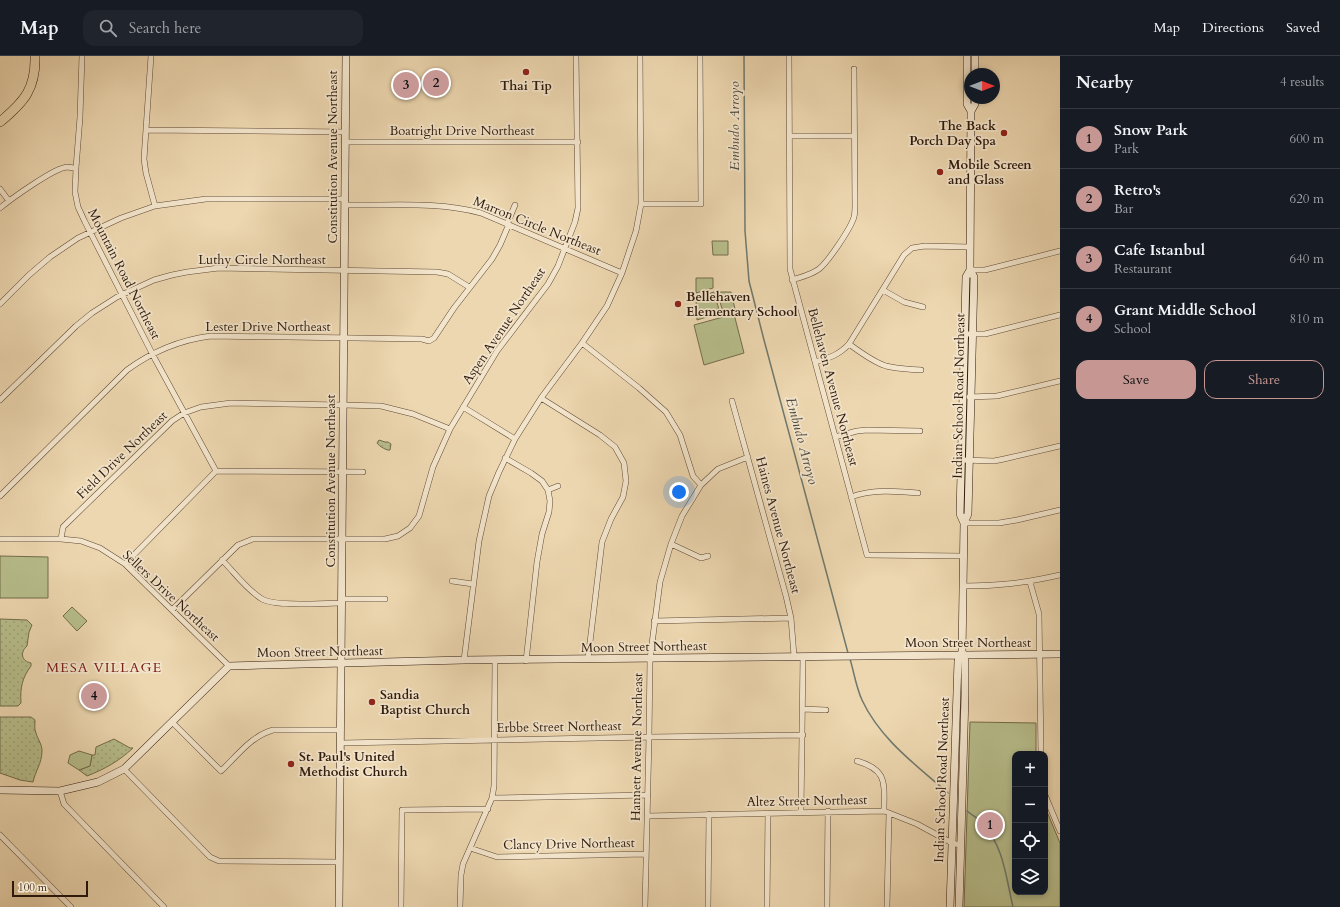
<!DOCTYPE html>
<html lang="en">
<head>
<meta charset="utf-8">
<style>
  body { margin:0; font-family:Cardo,serif; background:#20242c; color:#f1f3f6 }
  .controls { position:absolute; right:12px; bottom:12px; display:grid; overflow:hidden; border-radius:8px; box-shadow:0 2px 6px #0003 }
  .controls button { width:36px; height:36px; display:grid; place-items:center; padding:0; border:0; border-bottom:1px solid #363941; background:#171b24; color:#f1f3f6; font:20px sans-serif }
  .compass { position:absolute; left:964px; top:12px; width:36px; height:36px; border-radius:50%; background:#171b24; box-shadow:0 2px 6px #0003; rotate:90deg }
  .scale { position:absolute; left:12px; bottom:10px; width:76px; box-sizing:border-box; padding-left:4px; border:2px solid #2f1a0c; border-top:0; font-size:11px; line-height:14px; white-space:nowrap; color:#2f1a0c; -webkit-text-stroke:3px #f3e5cc; paint-order:stroke }
  .you { position:absolute; left:679px; top:436px; width:14px; height:14px; margin:-10px; border:3px solid #fff; border-radius:50%; background:#1a73e8; box-shadow:0 0 0 6px #1a73e833 }
  .badge { display:grid; place-items:center; width:26px; height:26px; border-radius:50%; background:#c59692; color:#111; font-size:13px; font-weight:700 }
  .pin { position:absolute; translate:-50% -50%; border:2px solid #fff; box-shadow:0 1px 4px #0006 }
  .list { margin:0; padding:0; list-style:none }
  h2 { display:flex; justify-content:space-between; align-items:center; height:52px; margin:0; padding:0 16px; font-size:17px }
  h2 small { font-size:13px; font-weight:400; color:#9ea1a6 }
  .list li { display:grid; grid-template-columns:26px 1fr auto; gap:12px; align-items:center; box-sizing:border-box; height:60px; padding:0 16px; border-top:1px solid #363941 }
  .list b { display:block; font-size:15px; white-space:nowrap }
  .list p { margin:0; font-size:13px; white-space:nowrap; color:#9ea1a6 }
  .list em { font-size:13px; font-style:normal; color:#9ea1a6 }
  .actions { display:flex; gap:8px; padding:12px 16px }
  .actions a { flex:1; padding:9px 0; border:1px solid #c59692; border-radius:12px; text-align:center; font-size:14px; color:#c59692 }
  .actions .main { background:#c59692; color:#111 }
  .icon { flex:none; width:22px; height:22px; fill:none; stroke:currentColor; stroke-width:2; stroke-linecap:round; stroke-linejoin:round }
  .map { position:relative; flex:none; width:1060px; height:851px; overflow:hidden }
  header { display:flex; align-items:center; gap:24px; box-sizing:border-box; height:56px; padding:0 20px; background:#171b24; border-bottom:1px solid #363941 }
  header strong { font-size:19px }
  nav { display:flex; gap:22px; margin-inline-start:auto; font-size:14px }
  .search { width:280px; height:36px; background:#20242c; display:flex; align-items:center; gap:10px; box-sizing:border-box; padding:0 14px; border-radius:12px; color:#9ea1a6; font-size:15px }
  main { display:flex }
  aside { flex:1; background:#171b24 }
  .map>svg:first-child { display:block }
  .grass { fill:url(#grass-dots); stroke:#736c4c }
  .park { fill:#b7be8c; stroke:#736c4c }
  .lines { fill:none; stroke-linecap:round; stroke-linejoin:round }
  .stream { stroke:#6f796d; stroke-width:1.5 }
  .street-casing { stroke:#5e4935; stroke-width:6 }
  .secondary-casing { stroke:#2f1a0c; stroke-width:8 }
  .highway-casing { stroke:#2f1a0c; stroke-width:10 }
  .street { stroke:#f3e5cc; stroke-width:5 }
  .secondary { stroke:#f3e5cc; stroke-width:7 }
  .highway { stroke:#edd7b0; stroke-width:9 }
  .poi-dot { fill:#8f2418; stroke:#f3e5cc; stroke-width:1.5 }
  .labels { text-anchor:middle; dominant-baseline:central; stroke-width:3.5; stroke-linejoin:round; paint-order:stroke }
  .poi-label { font-size:13px; font-weight:bold; fill:#2f1a0c; stroke:#f3e5cc; text-anchor:start }
  .street-label { font-size:13px; fill:#2f1a0c; stroke:#f3e5cc }
  .water-label { font-size:14px; font-style:italic; fill:#4f4a3d; stroke:#f3e5cc }
  .neighbourhood-label { font-size:14px; letter-spacing:1px; fill:#7a1f14; stroke:#f3e5cc }
</style>
</head>
<body>
<header>
<strong>Map</strong>
<div class="search"><svg class="icon" aria-label="search" viewBox="0 0 24 24"><circle cx="10" cy="10" r="6"/><path d="M15 15l6 6"/></svg>Search here</div>
<nav><a>Map</a><a>Directions</a><a>Saved</a></nav>
</header>
<main>
<div class="map">
<svg width="1060" height="851" viewBox="0 0 1060 851">
  <defs>
    <pattern id="grass-dots" width="8" height="8" patternUnits="userSpaceOnUse"><rect width="8" height="8" fill="#b7be8c"/><path d="M2 2h.1M6 6h.1" fill="none" stroke="#9ea378" stroke-width="1.8" stroke-linecap="round"/></pattern>
  </defs>
  <rect width="100%" height="100%" fill="#edd7b0"/>
  <filter id="stains"><feTurbulence type="fractalNoise" baseFrequency=".005" numOctaves="4"/><feColorMatrix values="0 0 0 0 .2 0 0 0 0 .09 0 0 0 0 .02 0 0 0 .5 -.17"/></filter>
  <radialGradient id="worn" r=".72"><stop offset=".6" stop-color="#630" stop-opacity="0"/><stop offset="1" stop-color="#630" stop-opacity=".3"/></radialGradient>
  <path class="grass" d="M379 384 385 386H388L391 388 390 394C387 395 379 390 377 387Z
    M0 563 27 564 32 569 29 576 27 590C20 596 21 605 31 607V610C22 622 20 632 21 647L18 650H0Z
    M0 661H31L35 664C35 668 34 673 36 677 38 684 42 688 42 695 42 707 35 716 33 726L20 724 0 717Z
    M114 683 130 692H133C119 705 105 713 87 720L79 714 90 710 92 699H95L96 691Z"/>
  <path class="park" d="M712 185H728V199H713Z
    M696 222H713V232L696 237Z
    M714 236 720 257 697 264 696 242Z
    M717 236H731L735 253 723 256Z
    M734 258 744 297 704 309 694 269Z
    M0 500 48 501V542H0Z
    M72 551 87 565 77 575 63 560Z
    M970 666 1036 667V698H1015V836H1045V751L1060 787V851H964Z
    M79 695 92 699 90 710 79 714 68 707 70 699Z"/>
  <g class="lines">
    <path class="stream" d="M744 0 745 175 749 225 764 284 848 597
      M850 603C854 616 856 631 862 644 880 683 916 709 948 737
      M967 755C972 759 978 762 982 767 1004 790 1006 822 1013 851"/>
    <g class="street-casing">
      <path id="street" d="M82 0 80 61 76 112 75 136 78 151 85 166 155 303 216 415
        M151 0 144 103 146 117 155 150
        M789 0 790 213 867 499 963 500
        M147 74 346 76
        M789 80H854
        M346 86H578
        M0 133 9 145
        M641 148H701L700 0
        M345 149C391 150 437 145 481 157L622 217
        M0 152C11 143 54 112 67 111 69 111 73 112 76 112
        M507 168 515 149
        M970 214H985L1060 195
        M792 224C801 221 811 219 819 213 828 206 851 172 854 161 855 157 855 153 855 149L854 13
        M883 234 904 246 923 251
        M0 248 29 219 50 201 78 182 121 162 155 150 206 143H345
        M964 278H985L1060 259
        M582 287 639 332 666 356 680 379 693 420 701 429
        M849 288C860 296 873 306 886 310 897 313 909 313 921 314
        M815 306C829 302 839 299 849 288L904 199 912 192 925 190 970 191
        M969 341 997 340 1060 325
        M541 342 600 379 615 391 624 407 626 425 623 441 611 463 602 486 588 603
        M0 344 76 270 92 257 117 241 154 224 172 219 187 216 219 212 437 216 448 218 469 231
        M732 345 786 540 791 562 794 600
        M463 351 515 383
        M835 381 857 375 867 374 920 375
        M505 402 531 417 542 425 548 434 550 445 549 456 542 478 537 506 526 605
        M962 404 994 405 1004 403 1060 390
        M548 434 558 430
        M0 440 127 314C153 295 179 284 211 280L422 283 429 285 434 282 454 252 492 203 500 189 509 168
        M851 441C872 433 896 435 918 437
        M964 467H999L1017 464 1060 454
        M0 483H61L81 485 100 492 125 508 229 610
        M61 483 63 471 172 365 184 357 201 351 231 347 343 349 381 350 413 358 450 373
        M671 488 701 502 708 500
        M222 504C235 517 247 534 262 543 276 551 324 547 342 547
        M125 508 216 415 363 416
        M452 525 473 528
        M1030 526 1039 558 1041 698
        M963 530C999 530 1025 527 1060 519
        M342 543H385
        M172 554 238 489 253 483H385L398 480 410 472 419 460 433 411 450 373 497 295 548 228 558 210 575 166 578 152 576 0
        M654 565 791 562
        M464 604 479 485 489 440 499 416 515 383 541 342 582 287 607 250 622 217 636 175 641 148 640 0
        M803 653 826 654
        M172 666 221 715C237 700 251 680 273 674H341
        M341 687 649 681 803 679
        M857 705C888 714 884 727 884 755
        M124 713 210 801 219 805 339 806
        M60 735 64 748 164 851
        M1045 739 1060 775
        M492 742 648 739
        M801 756 803 600
        M647 760 884 755 917 768 952 787 960 789
        M0 779 71 851
        M470 792 497 801 646 798
        M401 851 402 754 488 753
        M460 851 461 819 463 808 492 742 494 730 495 605
        M645 851 649 681 650 603 660 526 671 488 682 460 701 429 718 413 748 401
        M708 851 709 758
        M767 851 768 757
        M827 851 828 755
        M887 851 889 757"/>
    </g>
    <g class="secondary-casing">
      <path id="secondary" d="M967 0V48L971 55
        M975 18V0
        M964 467 968 458 974 221 970 214
        M0 734 60 735 98 726 124 713 229 610 464 604 1060 598
        M339 851 346 0
        M950 851C952 769 955 687 958 605L962 598
        M959 851 965 639V605L962 598 964 467 960 458 966 221 970 214 971 55 975 48V42"/>
    </g>
    <g class="highway-casing">
      <path id="highway" d="M0 66C24 46 36 33 35 0"/>
    </g>
    <use href="#street" class="street"/>
    <use href="#secondary" class="secondary"/>
    <use href="#highway" class="highway"/>
  </g>
  <g class="poi-dot">
    <circle cx="526" cy="16" r="4"/>
    <circle cx="1004" cy="77" r="4"/>
    <circle cx="940" cy="116" r="4"/>
    <circle cx="678" cy="248" r="4"/>
    <circle cx="372" cy="646" r="4"/>
    <circle cx="291" cy="708" r="4"/>
  </g>
  <g class="labels">
    <g class="poi-label">
      <text x="526" y="30" text-anchor="middle">Thai Tip</text>
      <text x="996" y="70" text-anchor="end">The Back<tspan x="996" dy="15">Porch Day Spa</tspan></text>
      <text x="948" y="109">Mobile Screen<tspan x="948" dy="15">and Glass</tspan></text>
      <text x="686" y="241">Bellehaven<tspan x="686" dy="15">Elementary School</tspan></text>
      <text x="380" y="639">Sandia<tspan x="380" dy="15">Baptist Church</tspan></text>
      <text x="299" y="701">St. Paul's United<tspan x="299" dy="15">Methodist Church</tspan></text>
    </g>
    <g class="street-label">
      <text x="462" y="75">Boatright Drive Northeast</text>
      <text transform="translate(333 101) rotate(-90)">Constitution Avenue Northeast</text>
      <text transform="translate(537 170) rotate(22)">Marron Circle Northeast</text>
      <text x="262" y="204">Luthy Circle Northeast</text>
      <text transform="translate(124 218) rotate(63)">Mountain Road Northeast</text>
      <text transform="translate(504 270) rotate(-56)">Aspen Avenue Northeast</text>
      <text x="268" y="271">Lester Drive Northeast</text>
      <text transform="translate(833 331) rotate(75)">Bellehaven Avenue Northeast</text>
      <text transform="translate(959 340) rotate(-89)">Indian School Road Northeast</text>
      <text transform="translate(122 399) rotate(-44)">Field Drive Northeast</text>
      <text transform="translate(331 425) rotate(-90)">Constitution Avenue Northeast</text>
      <text transform="translate(778 469) rotate(75)">Haines Avenue Northeast</text>
      <text transform="translate(171 540) rotate(43)">Sellers Drive Northeast</text>
      <text x="968" y="587">Moon Street Northeast</text>
      <text transform="translate(644 591) rotate(-1)">Moon Street Northeast</text>
      <text transform="translate(320 596) rotate(-1)">Moon Street Northeast</text>
      <text transform="translate(559 671) rotate(-1)">Erbbe Street Northeast</text>
      <text transform="translate(637 691) rotate(-89)">Hannett Avenue Northeast</text>
      <text transform="translate(942 724) rotate(-88)">Indian School Road Northeast</text>
      <text transform="translate(807 745) rotate(-1)">Altez Street Northeast</text>
      <text transform="translate(569 788) rotate(-1)">Clancy Drive Northeast</text>
    </g>
    <g class="water-label">
      <text transform="translate(734 70) rotate(-90)">Embudo Arroyo</text>
      <text transform="translate(802 385) rotate(75)">Embudo Arroyo</text>
    </g>
    <g class="neighbourhood-label">
      <text x="104" y="611">MESA VILLAGE</text>
    </g>
  </g>
  <rect width="100%" height="100%" filter="url(#stains)"/>
  <rect width="100%" height="100%" fill="url(#worn)"/>
</svg>
<div class="controls">
<button>+</button>
<button>−</button>
<button><svg class="icon" aria-label="locate" viewBox="0 0 24 24"><circle cx="12" cy="12" r="6"/><path d="M12 2v4M12 18v4M2 12h4M18 12h4"/></svg></button>
<button><svg class="icon" aria-label="layers" viewBox="0 0 24 24"><path d="M12 4l9 5-9 5-9-5zM3 14l9 5 9-5"/></svg></button>
</div>
<svg class="compass" viewBox="-18 -18 36 36"><path d="M0-13l5 13h-10z" fill="#e53935"/><path d="M0 13l5-13h-10z" fill="#9ea1a6"/></svg>
<div class="scale">100 m</div>
<div class="you"></div>
<div class="pin badge" style="left:990px;top:769px">1</div>
<div class="pin badge" style="left:436px;top:27px">2</div>
<div class="pin badge" style="left:406px;top:29px">3</div>
<div class="pin badge" style="left:94px;top:640px">4</div>
</div>
<aside>
<h2>Nearby<small>4 results</small></h2>
<ul class="list">
<li><span class="badge">1</span><div><b>Snow Park</b><p>Park</p></div><em>600 m</em></li>
<li><span class="badge">2</span><div><b>Retro's</b><p>Bar</p></div><em>620 m</em></li>
<li><span class="badge">3</span><div><b>Cafe Istanbul</b><p>Restaurant</p></div><em>640 m</em></li>
<li><span class="badge">4</span><div><b>Grant Middle School</b><p>School</p></div><em>810 m</em></li>
</ul>
<div class="actions"><a class="main">Save</a><a>Share</a></div>
</aside>
</main>
</body>
</html>
